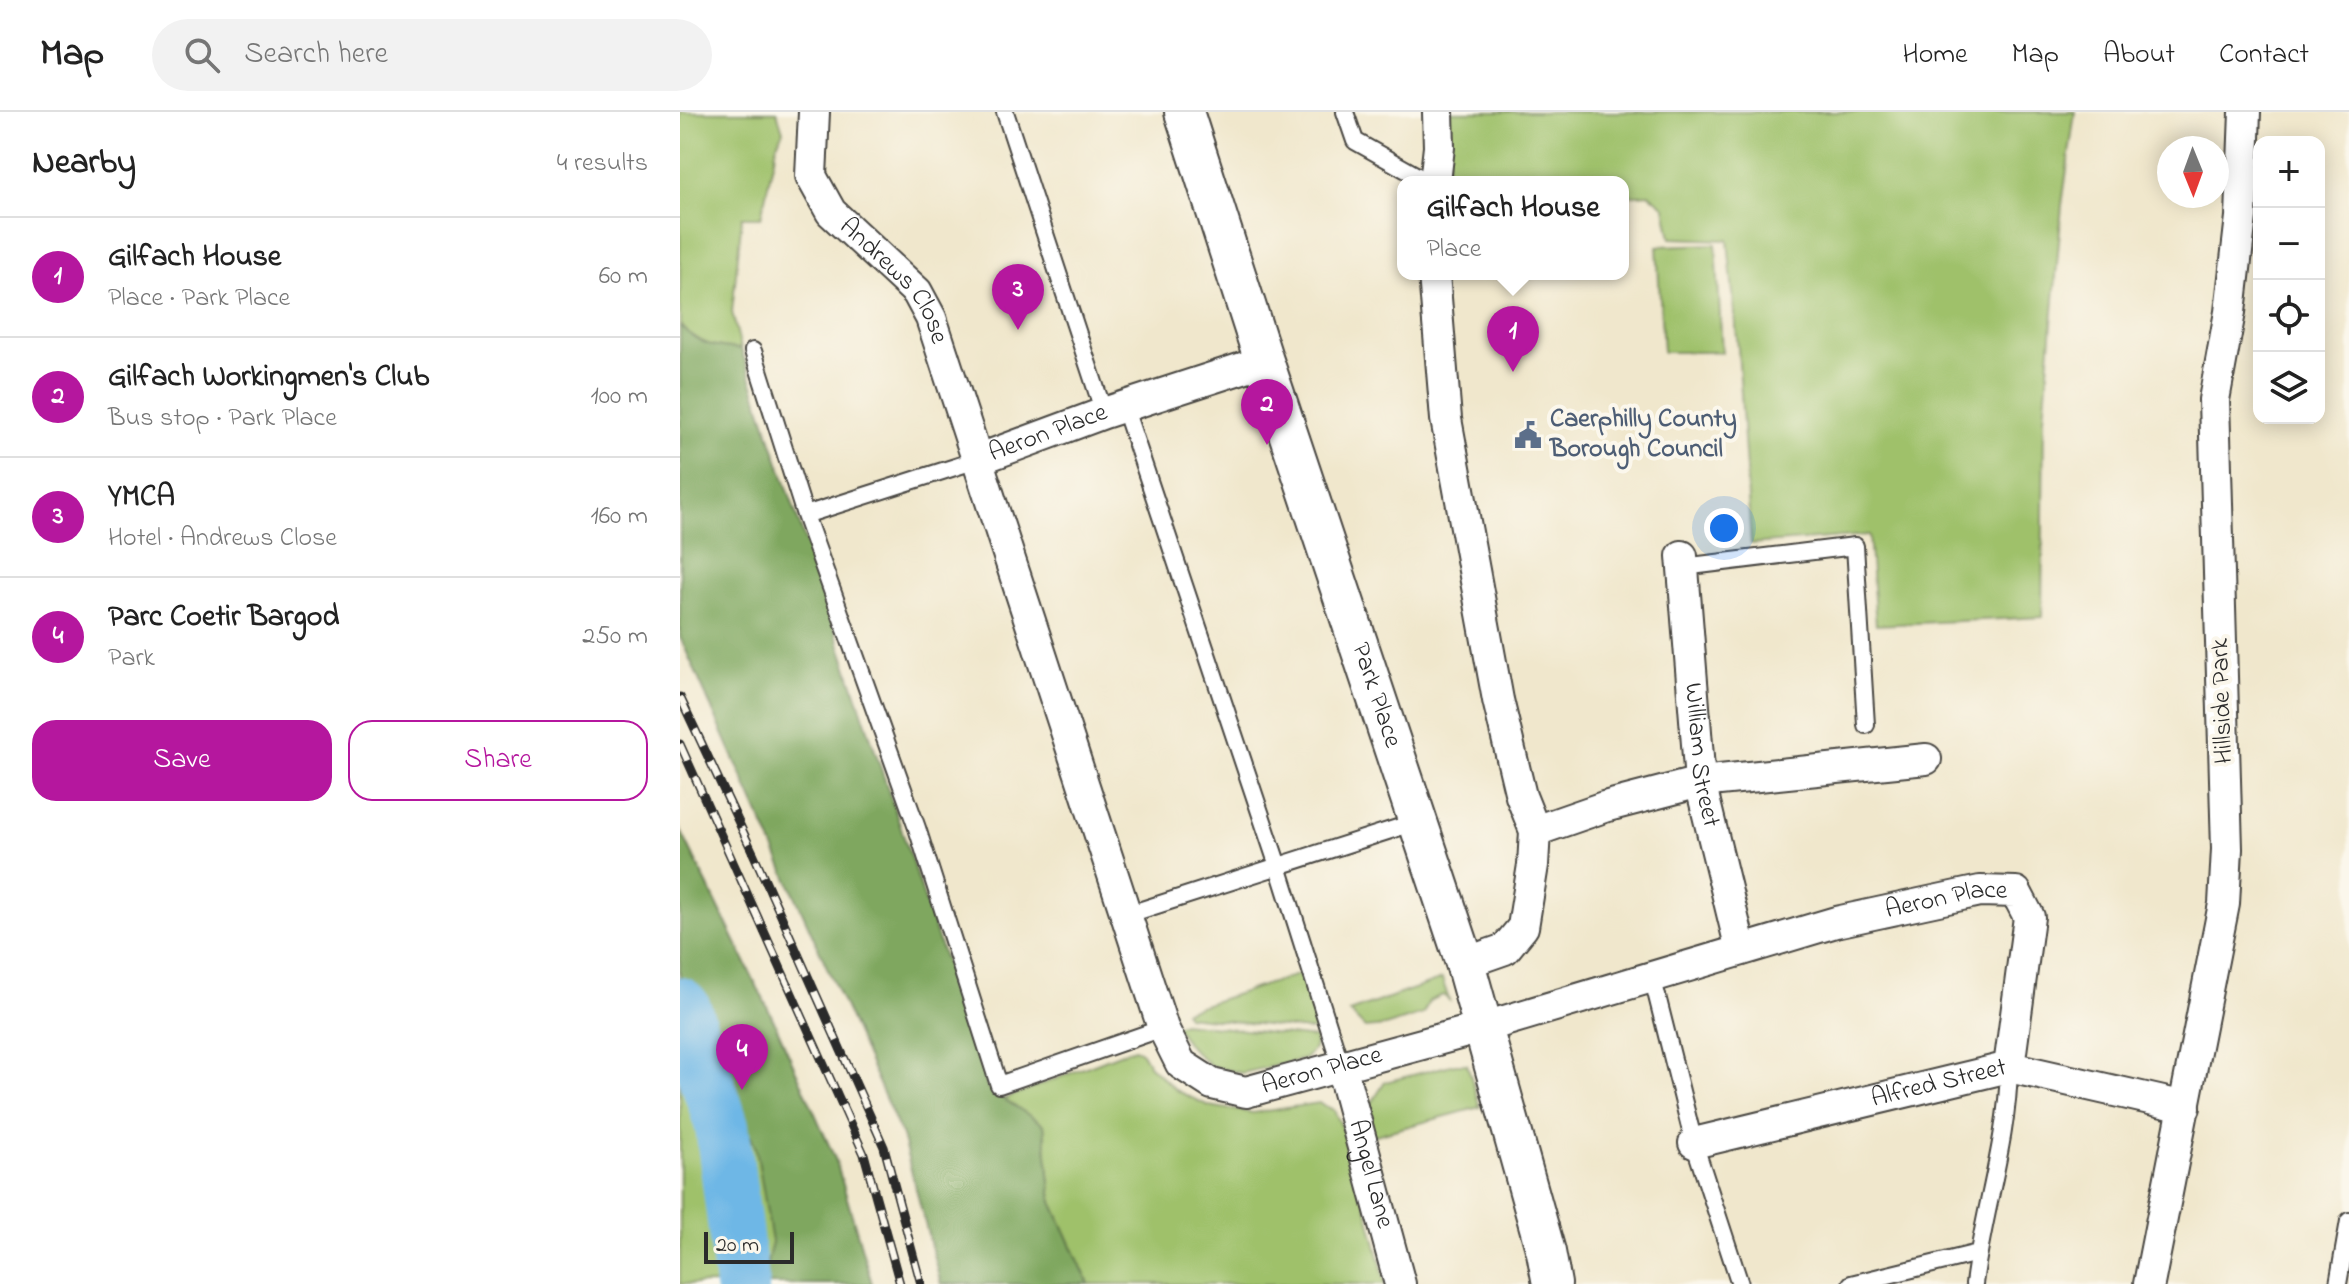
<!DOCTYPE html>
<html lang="en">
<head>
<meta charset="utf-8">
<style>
  body { margin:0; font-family:"Indie Flower",sans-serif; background:#f2f2f2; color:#222 }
  .controls { position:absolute; right:24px; top:24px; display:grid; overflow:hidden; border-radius:16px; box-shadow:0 4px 20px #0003 }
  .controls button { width:72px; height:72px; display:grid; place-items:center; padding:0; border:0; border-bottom:2px solid #e0e0e0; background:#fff; color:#222; font:40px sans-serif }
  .compass { position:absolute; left:1477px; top:24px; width:72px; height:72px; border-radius:50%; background:#fff; box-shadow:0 4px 20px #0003; rotate:179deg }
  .scale { position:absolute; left:24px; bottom:20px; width:90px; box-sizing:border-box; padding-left:8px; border:4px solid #2b2b2b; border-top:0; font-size:22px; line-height:28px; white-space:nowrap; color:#2b2b2b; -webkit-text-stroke:6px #fbf7ec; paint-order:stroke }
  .you { position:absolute; left:1044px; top:416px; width:28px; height:28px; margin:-20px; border:6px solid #fff; border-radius:50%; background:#1a73e8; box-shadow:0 0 0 12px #1a73e833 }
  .badge { display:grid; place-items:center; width:52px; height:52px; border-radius:50%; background:#b5179e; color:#fff; font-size:26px; font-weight:700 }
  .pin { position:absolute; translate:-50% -66px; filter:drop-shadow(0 2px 4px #0008) }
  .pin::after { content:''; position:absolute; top:42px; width:28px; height:24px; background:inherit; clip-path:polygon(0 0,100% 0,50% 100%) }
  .popup { position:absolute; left:717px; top:64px; width:232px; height:104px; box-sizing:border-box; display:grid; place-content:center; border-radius:16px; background:#fff; filter:drop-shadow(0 2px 6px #0005); font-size:26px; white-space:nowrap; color:#767676 }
  .popup b { font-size:30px; color:#222 }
  .popup::after { content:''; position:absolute; left:50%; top:100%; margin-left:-16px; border:16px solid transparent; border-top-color:#fff }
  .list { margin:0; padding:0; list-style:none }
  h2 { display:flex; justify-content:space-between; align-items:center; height:104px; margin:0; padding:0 32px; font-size:34px }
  h2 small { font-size:26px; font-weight:400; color:#767676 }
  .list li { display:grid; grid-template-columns:52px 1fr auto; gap:24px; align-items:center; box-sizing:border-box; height:120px; padding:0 32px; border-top:2px solid #e0e0e0 }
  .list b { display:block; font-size:30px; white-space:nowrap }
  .list p { margin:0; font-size:26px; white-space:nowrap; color:#767676 }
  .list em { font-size:26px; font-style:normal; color:#767676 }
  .actions { display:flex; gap:16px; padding:24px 32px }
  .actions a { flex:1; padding:18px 0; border:2px solid #b5179e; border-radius:24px; text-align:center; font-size:28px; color:#b5179e }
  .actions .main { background:#b5179e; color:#fff }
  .icon { flex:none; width:44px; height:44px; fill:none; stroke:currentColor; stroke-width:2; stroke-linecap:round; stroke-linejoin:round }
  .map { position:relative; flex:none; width:1669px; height:1172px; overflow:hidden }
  header { display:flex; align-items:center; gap:48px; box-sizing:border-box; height:112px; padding:0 40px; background:#fff; border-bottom:2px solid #e0e0e0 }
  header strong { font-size:38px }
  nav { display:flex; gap:44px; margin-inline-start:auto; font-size:28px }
  .search { width:560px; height:72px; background:#f2f2f2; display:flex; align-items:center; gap:20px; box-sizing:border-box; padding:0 28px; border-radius:44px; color:#767676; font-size:30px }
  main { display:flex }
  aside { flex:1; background:#fff }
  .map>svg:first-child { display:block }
  .green { fill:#9fc16a; stroke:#65764a; stroke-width:2 }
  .forest { fill:#7fa75e; stroke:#556944; stroke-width:2 }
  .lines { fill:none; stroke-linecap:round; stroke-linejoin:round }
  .river { stroke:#6eb7e6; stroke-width:54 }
  .service-casing { stroke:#494743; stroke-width:20 }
  .minor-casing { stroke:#494743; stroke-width:34 }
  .tertiary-casing { stroke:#494743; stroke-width:42 }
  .service { stroke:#fff; stroke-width:16 }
  .minor { stroke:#fff; stroke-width:30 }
  .tertiary { stroke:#fff; stroke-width:38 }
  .rail-casing { stroke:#2b2b2b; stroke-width:9 }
  .rail { stroke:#fbf7ec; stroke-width:6; stroke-dasharray:18; stroke-linecap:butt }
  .labels { text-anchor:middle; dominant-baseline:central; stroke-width:8; stroke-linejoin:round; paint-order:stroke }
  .street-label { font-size:26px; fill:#2b2b2b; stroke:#fbf7ec }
  .service-label { font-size:26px; font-weight:bold; fill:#4e5e75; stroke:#fbf7ec; text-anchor:start }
</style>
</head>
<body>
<header>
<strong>Map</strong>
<div class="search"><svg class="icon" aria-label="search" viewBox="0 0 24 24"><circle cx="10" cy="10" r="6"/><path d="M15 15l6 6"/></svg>Search here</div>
<nav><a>Home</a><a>Map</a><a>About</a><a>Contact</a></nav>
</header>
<main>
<aside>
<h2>Nearby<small>4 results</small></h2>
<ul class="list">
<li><span class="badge">1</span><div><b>Gilfach House</b><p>Place · Park Place</p></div><em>60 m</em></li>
<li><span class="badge">2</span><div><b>Gilfach Workingmen's Club</b><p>Bus stop · Park Place</p></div><em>100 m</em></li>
<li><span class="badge">3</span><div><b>YMCA</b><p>Hotel · Andrews Close</p></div><em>160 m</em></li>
<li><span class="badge">4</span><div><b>Parc Coetir Bargod</b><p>Park</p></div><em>250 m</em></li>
</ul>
<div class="actions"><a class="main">Save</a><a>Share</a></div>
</aside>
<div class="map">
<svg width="1669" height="1172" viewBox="0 0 1669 1172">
  <rect width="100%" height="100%" fill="#fbf7ec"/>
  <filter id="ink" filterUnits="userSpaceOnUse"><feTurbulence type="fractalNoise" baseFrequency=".0125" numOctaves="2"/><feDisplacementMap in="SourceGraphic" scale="16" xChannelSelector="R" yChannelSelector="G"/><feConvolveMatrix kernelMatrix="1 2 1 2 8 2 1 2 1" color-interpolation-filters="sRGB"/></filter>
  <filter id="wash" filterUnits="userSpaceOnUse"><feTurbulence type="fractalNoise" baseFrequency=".006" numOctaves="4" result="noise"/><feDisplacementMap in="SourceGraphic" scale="32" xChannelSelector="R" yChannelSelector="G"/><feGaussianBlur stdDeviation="1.8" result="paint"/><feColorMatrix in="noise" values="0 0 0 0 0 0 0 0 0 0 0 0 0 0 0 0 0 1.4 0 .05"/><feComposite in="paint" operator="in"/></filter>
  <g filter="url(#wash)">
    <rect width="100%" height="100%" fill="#f0e7cc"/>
    <path class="green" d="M0 0H97L103 19 97 32 81 105H62L52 200 61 237C32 235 21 233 0 213Z
      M767 0H1395L1382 93 1364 306 1362 505 1196 513 1189 423 1071 432 1058 237 1048 128 991 126 985 95 969 82 943 84V70H768Z
      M1036 132 1042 240H983L977 134Z
      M0 717 93 907 156 1049 192 1172H0Z
      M623 861 638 915 637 919 507 904 504 899Z
      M762 867 769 888 763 883 749 889 743 902 705 914 685 916 669 900Z
      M503 911 636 926 634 937 625 947 562 961 531 954 511 936 495 914Z
      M455 936 462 941 469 953 497 979 529 994 573 1001 639 991 654 998 671 1035 706 1172H409L372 1090 364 1013 324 987Z
      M775 952H787L800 995 692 1024 684 991 693 989 705 970Z"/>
    <path class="forest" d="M0 214C21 233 32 235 61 237L308 977 364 1013 372 1090 409 1172H261L222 1024 0 525Z
      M0 717 93 907 156 1049 192 1172H82L92 1130 76 1036 11 887 0 876Z"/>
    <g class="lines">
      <path class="river" d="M0 892 4 896 42 1014 62 1172"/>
    </g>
  </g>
  <g filter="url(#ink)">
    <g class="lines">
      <g class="service-casing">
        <path id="service" d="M325 0 424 301
          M665 0 675 29 748 70
          M73 239 125 403 237 716 319 973 483 916
          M444 294 598 754 661 954
          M125 403 297 348
          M1003 455 1175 434 1186 613
          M446 803 739 709
          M972 864 1014 1031 1060 1172
          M1171 1172 1298 1141
          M1294 1172C1303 1100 1328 1028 1329 955
          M1658 1172 1669 1109"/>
      </g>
      <g class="minor-casing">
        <g id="minor">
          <path id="s1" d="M134 0 131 64 151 100 237 180 251 206 483 916 501 952 532 972 566 980 801 916 1156 810 1300 779 1336 780 1349 805 1329 955"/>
          <path d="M755 70 759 35 758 0"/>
          <path d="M754 162 766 307 818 588 841 684 855 719 853 753 843 815 825 837 785 851"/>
          <path id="s2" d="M297 348 424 301 584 249"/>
          <path id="s3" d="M1002 444 1020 670 1061 838"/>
          <path d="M855 719 924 695 1020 670 1246 647"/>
          <path id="s4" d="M661 954 720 1172"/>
          <path id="s5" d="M1014 1031 1329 955 1505 995"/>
          <path d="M1469 1172 1544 792 1547 737 1534 288 1550 200 1561 105 1565 0"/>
        </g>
      </g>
      <g class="tertiary-casing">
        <g id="tertiary">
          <path id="s6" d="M504 0 584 249 785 851 866 1140 872 1172"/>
        </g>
      </g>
      <use href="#service" class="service"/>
      <use href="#minor" class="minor"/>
      <use href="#tertiary" class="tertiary"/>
      <g class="rail-casing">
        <path id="rail" d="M0 585 74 743 204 1035 241 1172
          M0 632 184 1042 220 1172"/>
      </g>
      <use href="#rail" class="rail"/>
    </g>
  </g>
  <defs>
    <g id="civic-bare" transform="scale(2.16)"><path d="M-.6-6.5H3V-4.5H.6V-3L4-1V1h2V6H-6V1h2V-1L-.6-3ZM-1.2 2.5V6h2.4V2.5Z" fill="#5c6f8a" stroke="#fbf7ec" stroke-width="2.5" paint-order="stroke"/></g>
  </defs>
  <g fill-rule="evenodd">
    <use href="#civic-bare" x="848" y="323"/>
  </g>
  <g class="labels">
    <g class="street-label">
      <text stroke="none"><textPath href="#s1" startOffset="200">Andrews Close</textPath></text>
      <text stroke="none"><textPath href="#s2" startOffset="76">Aeron Place</textPath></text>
      <text stroke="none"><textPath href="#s6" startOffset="614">Park Place</textPath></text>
      <text transform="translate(1543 589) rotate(-92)">Hillside Park</text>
      <text stroke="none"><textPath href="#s3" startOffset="200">William Street</textPath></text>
      <text stroke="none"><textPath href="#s1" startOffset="1838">Aeron Place</textPath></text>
      <text stroke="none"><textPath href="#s1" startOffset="1190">Aeron Place</textPath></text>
      <text stroke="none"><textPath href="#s5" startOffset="252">Alfred Street</textPath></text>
      <text stroke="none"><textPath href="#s4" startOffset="112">Angel Lane</textPath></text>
    </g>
    <g class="service-label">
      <text x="870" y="308">Caerphilly County<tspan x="870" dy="30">Borough Council</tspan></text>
    </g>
  </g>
</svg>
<div class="controls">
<button>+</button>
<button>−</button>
<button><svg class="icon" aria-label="locate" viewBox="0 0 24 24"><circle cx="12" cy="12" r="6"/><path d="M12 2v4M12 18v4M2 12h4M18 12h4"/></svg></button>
<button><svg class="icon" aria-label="layers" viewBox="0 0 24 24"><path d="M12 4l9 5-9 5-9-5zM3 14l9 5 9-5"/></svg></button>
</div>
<svg class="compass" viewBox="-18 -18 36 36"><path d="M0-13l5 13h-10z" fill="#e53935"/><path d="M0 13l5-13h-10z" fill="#767676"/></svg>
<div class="scale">20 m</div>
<div class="you"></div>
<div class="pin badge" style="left:833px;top:260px">1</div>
<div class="popup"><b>Gilfach House</b>Place</div>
<div class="pin badge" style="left:587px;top:333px">2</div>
<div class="pin badge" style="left:338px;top:218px">3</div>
<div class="pin badge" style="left:62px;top:978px">4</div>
</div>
</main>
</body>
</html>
